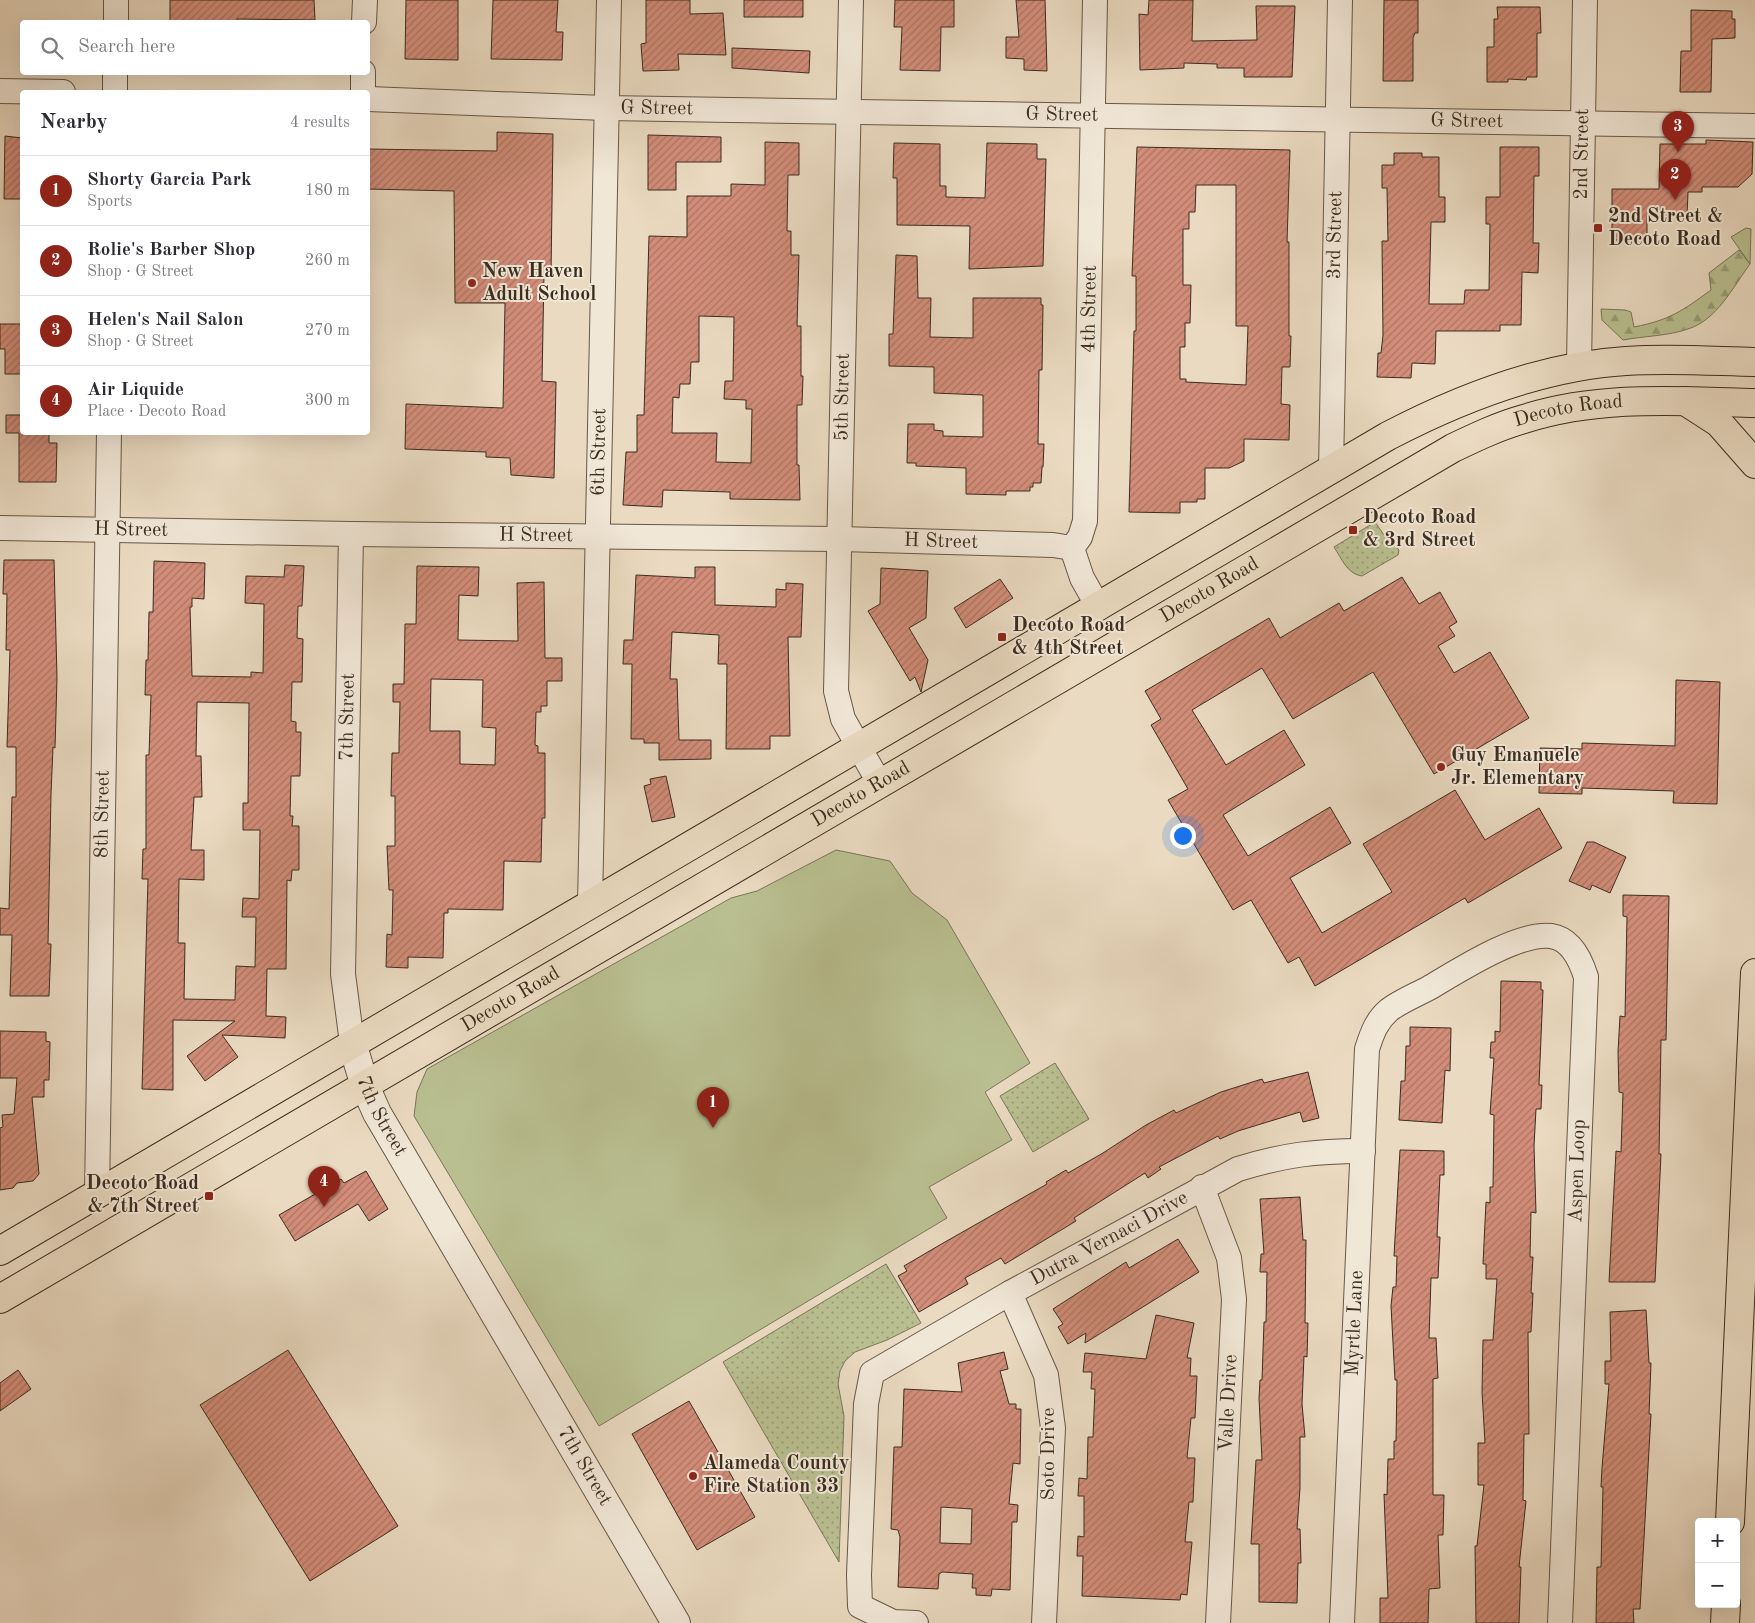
<!DOCTYPE html>
<html lang="en">
<head>
<meta charset="utf-8">
<style>
  body { margin:0; font-family:"Old Standard TT",serif; background:#f7f7f7; color:#2b2b33 }
  .controls { position:absolute; right:15px; bottom:15px; display:grid; overflow:hidden; border-radius:5px; box-shadow:0 5px 20px #0002 }
  .controls button { width:45px; height:45px; display:grid; place-items:center; padding:0; border:0; border-bottom:1px solid #e1e1e2; background:#fff; color:#2b2b33; font:25px sans-serif }
  .you { position:absolute; left:1182px; top:835px; width:18px; height:18px; margin:-12px; border:4px solid #fff; border-radius:50%; background:#1a73e8; box-shadow:0 0 0 8px #1a73e833 }
  .badge { display:grid; place-items:center; width:32px; height:32px; border-radius:50%; background:#8f2418; color:#fff; font-size:16px; font-weight:700 }
  .pin { position:absolute; translate:-50% -41px; filter:drop-shadow(0 1px 2px #0008) }
  .pin::after { content:''; position:absolute; top:26px; width:18px; height:15px; background:inherit; clip-path:polygon(0 0,100% 0,50% 100%) }
  .list { margin:0; padding:0; list-style:none }
  h2 { display:flex; justify-content:space-between; align-items:center; height:65px; margin:0; padding:0 20px; font-size:21px }
  h2 small { font-size:16px; font-weight:400; color:#7c7c81 }
  .list li { display:grid; grid-template-columns:32px 1fr auto; gap:15px; align-items:center; box-sizing:border-box; height:70px; padding:0 20px; border-top:1px solid #e1e1e2 }
  .list b { display:block; font-size:19px; white-space:nowrap }
  .list p { margin:0; font-size:16px; white-space:nowrap; color:#7c7c81 }
  .list em { font-size:16px; font-style:normal; color:#7c7c81 }
  .icon { flex:none; width:28px; height:28px; fill:none; stroke:currentColor; stroke-width:2; stroke-linecap:round; stroke-linejoin:round }
  .map { position:relative; flex:none; width:1755px; height:1623px; overflow:hidden }
  .search { position:absolute; background:#fff; box-shadow:0 5px 20px #0002; left:20px; top:20px; width:350px; height:55px; display:flex; align-items:center; gap:12px; box-sizing:border-box; padding:0 18px; border-radius:5px; color:#7c7c81; font-size:19px }
  .panel { position:absolute; background:#fff; box-shadow:0 5px 20px #0002; left:20px; top:90px; width:350px; height:345px; border-radius:5px }
  .map>svg:first-child { display:block }
  .green { fill:#b9bf91; stroke:#7a7658 }
  .forest { fill:url(#forest-firs); stroke:#7a7658 }
  .park { fill:url(#park-dots); stroke:#7a7658 }
  .building { fill:url(#building-hatch); stroke:#3b2d1e; fill-rule:evenodd }
  .lines { fill:none; stroke-linecap:round; stroke-linejoin:round }
  .minor-casing { stroke:#675847; stroke-width:26 }
  .tertiary-casing { stroke:#675847; stroke-width:30 }
  .primary-casing { stroke:#3b2d1e; stroke-width:30 }
  .minor { stroke:#f1e7d7; stroke-width:24 }
  .tertiary { stroke:#f1e7d7; stroke-width:28 }
  .primary { stroke:#eadac1; stroke-width:28 }
  .poi-dot { fill:#8f2418; stroke:#f1e7d7; stroke-width:2 }
  .labels { text-anchor:middle; dominant-baseline:central; stroke-width:4; stroke-linejoin:round; paint-order:stroke }
  .street-label { font-size:20px; fill:#3b2d1e; stroke:#f1e7d7 }
  .poi-label { font-size:20px; font-weight:bold; fill:#3b2d1e; stroke:#f1e7d7; text-anchor:start }
</style>
</head>
<body>
<div class="map">
<svg width="1755" height="1623" viewBox="0 0 1755 1623">
  <defs>
    <pattern id="forest-firs" width="22" height="20" patternUnits="userSpaceOnUse" patternTransform="scale(1.25)"><rect width="22" height="20" fill="#b9bf91"/><path d="M5 1l3.5 6h-7zM16 11l3.5 6h-7z" fill="#989c76"/></pattern>
    <pattern id="park-dots" width="8" height="8" patternUnits="userSpaceOnUse" patternTransform="scale(1.25)"><rect width="8" height="8" fill="#b9bf91"/><path d="M2 2h.1M6 6h.1" fill="none" stroke="#989c76" stroke-width="1.8" stroke-linecap="round"/></pattern>
    <pattern id="building-hatch" width="6" height="6" patternUnits="userSpaceOnUse" patternTransform="scale(1.25)"><rect width="6" height="6" fill="#d38d7a"/><path d="M-1 1l2-2M0 6l6-6M5 7l2-2" fill="none" stroke="#ac7463"/></pattern>
  </defs>
  <rect width="100%" height="100%" fill="#eadac1"/>
  <filter id="stains"><feTurbulence type="fractalNoise" baseFrequency=".004" numOctaves="4"/><feColorMatrix values="0 0 0 0 .2 0 0 0 0 .09 0 0 0 0 .02 0 0 0 .5 -.17"/></filter>
  <radialGradient id="worn" r=".72"><stop offset=".6" stop-color="#630" stop-opacity="0"/><stop offset="1" stop-color="#630" stop-opacity=".3"/></radialGradient>
  <path class="green" d="M1746 228 1751 229 1750 264 1731 237Z
    M836 850 890 861 912 893 947 920 1030 1063 985 1092 1012 1140 929 1187 947 1218 599 1426 414 1116 417 1092 427 1069 731 898 757 891Z"/>
  <path class="forest" d="M1739 250 1750 264C1733 287 1717 320 1688 329 1668 336 1644 336 1623 340L1602 320 1601 309 1625 310 1631 312 1634 327C1670 320 1682 311 1711 290L1709 273Z"/>
  <path class="park" d="M1375 522 1384 535 1399 550 1398 555 1362 576C1347 574 1342 559 1334 547Z
    M1055 1063 1089 1119 1033 1152 1000 1096Z
    M886 1264 921 1323 887 1340 855 1352 845 1361 840 1371 838 1384 844 1416 839 1562 723 1362Z"/>
  <path class="building" d="M170 0H314L315 20 237 19V22H170Z
    M406 0H458V60L405 59Z
    M493 0H558L556 32H563L562 60 491 59Z
    M646 0H690V14L723 13 726 55 678 54 679 70 643 71 641 44 646 43Z
    M744 0H803V17H744Z
    M895 0H954V27H941L940 71 900 70 902 27H894Z
    M1016 0H1045L1047 71 1024 70V59L1006 58V37H1019Z
    M1149 0H1193L1192 41 1257 40 1256 6H1295L1292 77H1244V68H1217V64L1184 63V68L1140 70 1139 14 1148 15Z
    M1384 0H1418V33H1415L1413 38V81H1383Z
    M1497 7H1540L1541 33H1537V77H1527L1526 80 1508 79V82H1487V47H1494V19H1498Z
    M1691 10 1732 11V19H1735V38L1712 39 1711 92H1680L1681 51H1691Z
    M732 48 810 51 809 73 732 68Z
    M497 132 553 134 551 273H544L542 381 556 382 554 478 511 475 510 458 486 457V452L405 449 406 404 503 408 505 303H455L454 191 368 189V149L497 151Z
    M648 135 721 137V162H676V190H648Z
    M5 136 22 138V199H4Z
    M1706 140 1753 142 1752 174 1738 187H1702V192H1688L1687 216 1647 215V240H1612V189H1659L1660 144H1706Z
    M765 142 799 143V175H788L787 231H791V255H799L797 326H801V376H803L802 405H797V465H799L800 500 730 499V492L663 490 662 507 623 505 626 452H637V415H644L649 236 687 237V196H731V184L765 185ZM699 316 734 317 733 381H725L724 399 746 400V409H752L751 463 716 462 717 433H672L673 397 679 398 680 384H690L691 362H699Z
    M894 143 940 144V186H946V197L985 198 987 143 1037 144V159H1046L1043 266 969 269 970 226 897 225V178H893Z
    M1137 147 1290 150 1287 242H1289V336H1291L1290 367H1282L1281 404 1290 405 1289 440 1244 439V461L1229 468H1205V499H1197V502H1180V513L1129 512 1134 331H1136V276H1132ZM1196 185H1236V326H1248L1246 385 1186 382V379H1180V347H1185V323H1190L1191 285H1183V229H1189V212H1195Z
    M1500 147H1539V176H1534L1533 243H1539L1538 273 1522 272 1521 325H1500V331H1436L1435 364 1412 363 1411 378 1377 377 1378 353H1381L1383 335 1382 241H1388L1387 188H1382V165H1394V153H1422V157H1439V197H1445V222H1431L1429 304H1464L1465 290H1489L1490 224H1486V197H1500Z
    M896 255 917 256 918 298H931L930 337 973 338V298H1041V305H1043L1042 370H1039L1038 444H1044L1043 467H1042L1041 483H1033V487H1030V491H1006V495L966 494V468L916 466V463H907L908 424H934V430L943 431V436L983 437V395L934 393V367L889 366V334H893Z
    M0 324H22V374H5V349H0Z
    M6 415H22V432H49V443H57L56 482H19V433H6Z
    M4 560H54L57 678 55 748 53 747 51 794 48 944H51L49 996H10L12 935H0V908L9 909 12 797H16V747H7L10 650H6L7 594H3Z
    M154 561 205 563 204 599 192 598V607H190L192 676 251 677V672L263 673 264 604 245 603 246 576 284 577 285 565 304 566 302 606H298L297 638 303 639 302 682H292L291 721 296 722V732H301L300 776H291L290 816H293L292 826H299V870H292L291 881 287 880 286 969H267L266 1016 286 1017 285 1038 222 1035 238 1057 205 1081 187 1056 235 1021 173 1020V1090L142 1089 148 879H142L143 849H146V755H149L151 695H145L146 660H148L149 612H153ZM197 702 249 703 248 803H243V830H260L259 899 243 898 242 917H256L255 967 236 966 235 1000 184 999 185 943H178L179 879 204 880V850H191L194 797H202L201 756H196Z
    M417 566 479 567 478 596 459 595 458 640 518 641 517 583 544 582 545 658H562V681H547V706H541V712H536L535 745 538 746V753H545V818H542L541 862 504 861 503 910 448 909V913H444L443 958 408 957V968L386 967 387 934 392 935 393 890H389L387 846H395V796H391L392 753H399V742L400 702H393V684H404L405 624H416ZM431 679 483 680 482 727 496 728 495 765 460 764V731H430Z
    M695 567H715V605L776 607V589L786 590V583L803 584 801 637H788L790 736H770V749H726L727 664H718L719 635 672 632 670 679H677L679 740H711V759L659 760V743H644V739H631L632 664H623L624 640H633L636 575 695 578Z
    M881 568 928 571 926 618 909 628 928 660 921 692 915 677 910 681 868 611 880 604Z
    M1402 577 1419 604 1440 592 1457 622 1449 627 1455 636 1438 646 1454 673 1490 652 1529 718 1434 774 1373 672 1293 719 1262 668 1192 710 1226 765 1284 730 1305 765 1223 815 1248 856 1330 807 1351 843 1290 878 1322 933 1392 892 1363 844 1455 790 1485 840 1539 808 1562 848 1468 903 1465 898 1315 986 1299 957 1288 963 1251 900 1233 910 1168 800 1188 789 1151 725 1161 719 1145 691 1269 618 1280 638 1339 603 1344 611Z
    M1000 579 1013 598 966 628 954 608Z
    M1676 680 1720 682 1717 804 1673 803 1674 791 1582 788V794L1539 793 1540 748 1582 749V743L1675 746Z
    M666 776 675 817 652 822 644 786 651 784 650 779Z
    M1587 842H1594L1626 857 1610 893 1592 885 1590 890 1569 881Z
    M1623 895 1669 896 1666 1040H1661L1659 1154H1661L1655 1282H1609L1616 1151 1621 1152 1623 1093 1619 1092 1618 1052 1620 1016 1625 1017 1627 917 1623 916Z
    M1501 981 1541 982V990H1543L1539 1085H1542L1541 1109H1536L1534 1146 1536 1213 1531 1212 1530 1257H1533L1531 1293H1533L1531 1332H1528L1529 1434H1524L1523 1500 1526 1501 1519 1567H1521L1519 1623H1476L1475 1546H1477L1484 1485H1478V1443H1485L1482 1392 1483 1340H1493L1497 1279H1486V1264H1483L1486 1202 1490 1203V1187H1493L1494 1115 1490 1114 1494 1058H1490L1491 1042H1495V1031L1500 1032Z
    M1410 1027 1451 1028 1450 1071 1445 1070 1442 1123 1399 1120 1401 1081H1405L1406 1046H1410Z
    M0 1031 46 1032V1041L50 1042 49 1080H44V1097H32L39 1174 33 1181 17 1183 13 1188 0 1190V1128L3 1127 2 1115 14 1114 17 1078H0Z
    M1308 1072 1319 1118 1303 1122 1300 1112 1238 1131 1220 1139 1218 1136 1159 1167 1161 1169 1148 1178 1145 1173 1074 1218 1076 1221 1005 1264 1001 1258 965 1278 968 1284 919 1312 898 1276 907 1271 904 1266 938 1246 1047 1184 1046 1182 1066 1170 1068 1173 1103 1153 1146 1125 1174 1110 1176 1113 1221 1092 1262 1079 1264 1083Z
    M1400 1150 1444 1151V1175H1440L1437 1237H1440L1438 1278H1431L1429 1338H1436L1438 1378 1433 1379V1495H1444L1443 1535H1438L1440 1588 1429 1589 1428 1623H1380V1598H1388L1384 1494 1387 1495 1388 1459H1394V1441H1396L1397 1380H1395L1391 1306 1393 1287H1396L1397 1256H1394Z
    M366 1171 388 1209 369 1221 358 1204 295 1241 279 1215 341 1179 344 1183Z
    M1300 1197 1303 1240H1306L1305 1323H1308L1307 1357 1304 1356 1302 1404 1305 1437H1300V1488L1297 1529H1300L1301 1563H1298L1297 1603 1259 1602V1544H1251L1256 1460H1262L1259 1398 1260 1380H1262L1264 1322H1266L1267 1272H1260L1261 1254H1264L1260 1199Z
    M1178 1239 1199 1272 1085 1343 1086 1333 1068 1344 1058 1327 1063 1324 1053 1309 1126 1262 1129 1268Z
    M1646 1310 1649 1363H1651L1649 1414H1651L1640 1609H1633L1634 1623H1596L1597 1567H1601L1603 1487H1601L1602 1468 1609 1384H1605V1361H1611L1610 1312Z
    M1156 1315 1194 1323 1187 1358H1191L1190 1376H1197L1195 1418H1191L1187 1458H1195L1193 1502H1189L1185 1542H1192L1187 1595 1181 1594 1180 1600 1082 1596 1083 1556H1077L1078 1536 1084 1537V1496H1078L1079 1478 1087 1479 1088 1437H1093L1095 1389H1091L1092 1372H1083L1085 1353 1146 1359Z
    M288 1350 398 1526 310 1581 200 1405Z
    M1004 1352 1008 1369 1000 1371 1009 1404H1016V1409H1021L1020 1464 1013 1463 1009 1504 1018 1505 1017 1522H1012L1010 1590 992 1589 991 1596 976 1595V1588H972L973 1574 942 1572 939 1574 938 1589 898 1587 900 1537 898 1530 891 1529 894 1447H902L904 1389 962 1392 958 1363ZM941 1507 972 1509 971 1544 940 1543Z
    M18 1370 31 1389 0 1411V1383Z
    M689 1401 755 1517 697 1550 632 1434Z"/>
  <g class="lines">
    <g class="minor-casing">
      <g id="minor">
        <path d="M851 0 836 691 843 719 880 784"/>
        <path d="M1095 0 1085 521 1080 537 1072 548 1082 578 1099 608"/>
        <path d="M116 22V0"/>
        <path d="M364 22 365 0"/>
        <path d="M0 91 63 92"/>
        <path d="M115 92V72"/>
        <path d="M363 92V72"/>
        <path id="s1" d="M368 99 605 108 1755 126"/>
        <path id="s2" d="M1579 366 1585 0"/>
        <path id="s3" d="M1331 470 1340 0"/>
        <path id="s4" d="M0 528 351 534 840 539 1053 545 1072 548"/>
        <path d="M351 534 343 974 352 1043"/>
        <path id="s5" d="M590 904 609 0"/>
        <path d="M1202 1187 1229 1258 1234 1299 1218 1623"/>
        <path id="s6" d="M97 1194 109 432"/>
        <path d="M1010 1293 1046 1375 1053 1428 1044 1623"/>
        <path id="s7" d="M916 1623 893 1622 860 1606 859 1575 866 1404 872 1373 1010 1293 1238 1169C1284 1155 1314 1151 1363 1151"/>
        <path id="s8" d="M1342 1623 1367 1049C1372 1034 1376 1021 1389 1010 1401 1001 1416 995 1429 988 1458 971 1518 932 1551 936 1572 939 1581 961 1586 977L1560 1623"/>
      </g>
    </g>
    <g class="tertiary-casing">
      <g id="tertiary">
        <path id="s9" d="M352 1043 365 1086 377 1113 676 1623"/>
      </g>
    </g>
    <g class="primary-casing">
      <g id="primary">
        <path d="M1685 401 1719 423 1755 464"/>
        <path d="M0 1251 1388 436C1461 398 1542 366 1626 361 1669 358 1712 361 1755 362"/>
        <path id="s10" d="M0 1299 1453 448C1476 437 1499 426 1524 419 1599 395 1678 401 1755 403"/>
        <path d="M1730 1522 1755 973"/>
        <path d="M1725 1623 1726 1604"/>
      </g>
    </g>
    <use href="#minor" class="minor"/>
    <use href="#tertiary" class="tertiary"/>
    <use href="#primary" class="primary"/>
  </g>
  <g class="poi-dot">
    <rect x="1593" y="223" width="10" height="10" rx="2.5"/>
    <circle cx="472" cy="283" r="5"/>
    <rect x="1348" y="525" width="10" height="10" rx="2.5"/>
    <rect x="997" y="632" width="10" height="10" rx="2.5"/>
    <circle cx="1441" cy="767" r="5"/>
    <rect x="204" y="1191" width="10" height="10" rx="2.5"/>
    <circle cx="693" cy="1476" r="5"/>
  </g>
  <g class="labels">
    <g class="street-label">
      <text stroke="none"><textPath href="#s1" startOffset="289">G Street</textPath></text>
      <text stroke="none"><textPath href="#s1" startOffset="694">G Street</textPath></text>
      <text stroke="none"><textPath href="#s1" startOffset="1099">G Street</textPath></text>
      <text stroke="none"><textPath href="#s2" startOffset="212">2nd Street</textPath></text>
      <text stroke="none"><textPath href="#s3" startOffset="235">3rd Street</textPath></text>
      <text transform="translate(1090 309) rotate(-89)">4th Street</text>
      <text transform="translate(843 397) rotate(-89)">5th Street</text>
      <text stroke="none"><textPath href="#s10" startOffset="1806">Decoto Road</textPath></text>
      <text stroke="none"><textPath href="#s5" startOffset="452">6th Street</textPath></text>
      <text stroke="none"><textPath href="#s4" startOffset="131">H Street</textPath></text>
      <text stroke="none"><textPath href="#s4" startOffset="536">H Street</textPath></text>
      <text stroke="none"><textPath href="#s4" startOffset="941">H Street</textPath></text>
      <text stroke="none"><textPath href="#s10" startOffset="1402">Decoto Road</textPath></text>
      <text transform="translate(348 717) rotate(-89)">7th Street</text>
      <text stroke="none"><textPath href="#s10" startOffset="998">Decoto Road</textPath></text>
      <text stroke="none"><textPath href="#s6" startOffset="380">8th Street</textPath></text>
      <text stroke="none"><textPath href="#s10" startOffset="592">Decoto Road</textPath></text>
      <text stroke="none"><textPath href="#s9" startOffset="79">7th Street</textPath></text>
      <text transform="translate(1578 1171) rotate(-88)">Aspen Loop</text>
      <text stroke="none"><textPath href="#s7" startOffset="566">Dutra Vernaci Drive</textPath></text>
      <text stroke="none"><textPath href="#s8" startOffset="300">Myrtle Lane</textPath></text>
      <text transform="translate(1229 1403) rotate(-87)">Valle Drive</text>
      <text transform="translate(1049 1454) rotate(-90)">Soto Drive</text>
      <text stroke="none"><textPath href="#s9" startOffset="484">7th Street</textPath></text>
    </g>
    <g class="poi-label">
      <text x="1608" y="217">2nd Street &amp;<tspan x="1608" dy="23">Decoto Road</tspan></text>
      <text x="482" y="272">New Haven<tspan x="482" dy="23">Adult School</tspan></text>
      <text x="1363" y="518">Decoto Road<tspan x="1363" dy="23">&amp; 3rd Street</tspan></text>
      <text x="1012" y="626">Decoto Road<tspan x="1012" dy="23">&amp; 4th Street</tspan></text>
      <text x="1451" y="756">Guy Emanuele<tspan x="1451" dy="23">Jr. Elementary</tspan></text>
      <text x="199" y="1184" text-anchor="end">Decoto Road<tspan x="199" dy="23">&amp; 7th Street</tspan></text>
      <text x="703" y="1464">Alameda County<tspan x="703" dy="23">Fire Station 33</tspan></text>
    </g>
  </g>
  <rect width="100%" height="100%" filter="url(#stains)"/>
  <rect width="100%" height="100%" fill="url(#worn)"/>
</svg>
<div class="controls">
<button>+</button>
<button>−</button>
</div>
<div class="you"></div>
<div class="pin badge" style="left:713px;top:1128px">1</div>
<div class="pin badge" style="left:1675px;top:200px">2</div>
<div class="pin badge" style="left:1678px;top:152px">3</div>
<div class="pin badge" style="left:324px;top:1207px">4</div>
<div class="search"><svg class="icon" aria-label="search" viewBox="0 0 24 24"><circle cx="10" cy="10" r="6"/><path d="M15 15l6 6"/></svg>Search here</div>
<section class="panel">
<h2>Nearby<small>4 results</small></h2>
<ul class="list">
<li><span class="badge">1</span><div><b>Shorty Garcia Park</b><p>Sports</p></div><em>180 m</em></li>
<li><span class="badge">2</span><div><b>Rolie's Barber Shop</b><p>Shop · G Street</p></div><em>260 m</em></li>
<li><span class="badge">3</span><div><b>Helen's Nail Salon</b><p>Shop · G Street</p></div><em>270 m</em></li>
<li><span class="badge">4</span><div><b>Air Liquide</b><p>Place · Decoto Road</p></div><em>300 m</em></li>
</ul>
</section>
</div>
</body>
</html>
